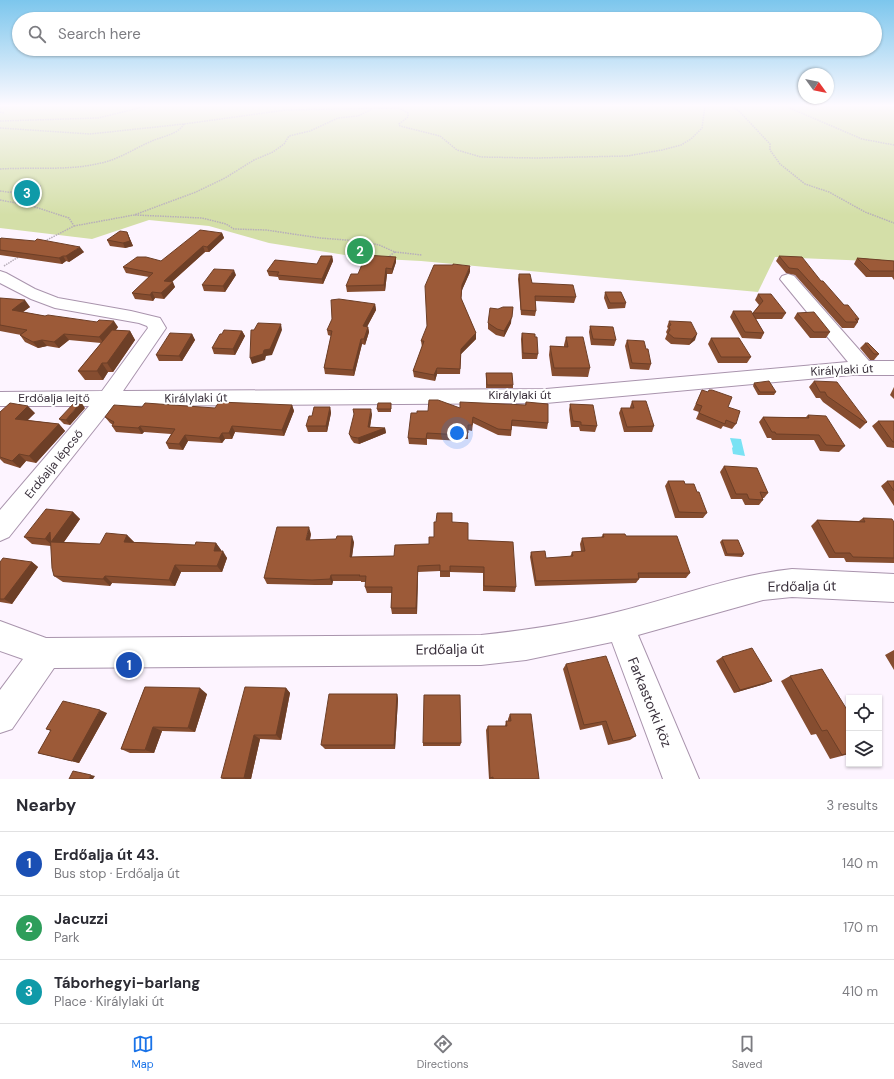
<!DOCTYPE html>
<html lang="en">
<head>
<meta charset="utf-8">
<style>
  body { margin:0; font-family:"DM Sans",sans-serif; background:#f2f2f3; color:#2b2b33 }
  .controls { position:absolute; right:12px; bottom:12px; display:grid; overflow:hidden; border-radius:0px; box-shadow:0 1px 3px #0004 }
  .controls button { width:36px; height:36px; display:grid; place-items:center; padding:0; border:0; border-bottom:1px solid #e1e1e2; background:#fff; color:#2b2b33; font:20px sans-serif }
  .compass { position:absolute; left:798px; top:68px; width:36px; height:36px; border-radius:50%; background:#fff; box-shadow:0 1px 3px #0004; rotate:123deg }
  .you { position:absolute; left:457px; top:433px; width:14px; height:14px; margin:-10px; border:3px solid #fff; border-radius:50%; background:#1a73e8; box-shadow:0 0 0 6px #1a73e833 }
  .badge { display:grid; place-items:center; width:26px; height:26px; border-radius:50%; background:#1a73e8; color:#fff; font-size:13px; font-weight:700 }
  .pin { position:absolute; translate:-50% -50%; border:2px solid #fff; box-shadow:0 1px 4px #0006 }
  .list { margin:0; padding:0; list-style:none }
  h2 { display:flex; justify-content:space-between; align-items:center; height:52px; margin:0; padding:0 16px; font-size:17px }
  h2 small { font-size:13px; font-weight:400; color:#7c7c81 }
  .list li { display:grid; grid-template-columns:26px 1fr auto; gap:12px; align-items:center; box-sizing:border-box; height:64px; padding:0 16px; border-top:1px solid #e1e1e2 }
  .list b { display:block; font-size:15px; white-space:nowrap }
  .list p { margin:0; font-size:13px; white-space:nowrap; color:#7c7c81 }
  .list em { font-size:13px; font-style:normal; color:#7c7c81 }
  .icon { flex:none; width:22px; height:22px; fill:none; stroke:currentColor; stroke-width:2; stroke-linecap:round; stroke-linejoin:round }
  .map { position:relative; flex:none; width:894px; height:779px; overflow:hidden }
  .search { position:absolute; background:#fff; box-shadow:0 1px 3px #0004; left:12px; right:12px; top:12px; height:44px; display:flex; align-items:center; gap:10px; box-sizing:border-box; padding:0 14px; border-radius:22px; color:#7c7c81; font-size:15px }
  .sheet { height:244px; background:#fff }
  nav { display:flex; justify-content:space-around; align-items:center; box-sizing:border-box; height:56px; border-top:1px solid #e1e1e2; background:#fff; font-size:11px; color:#7c7c81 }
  nav a { display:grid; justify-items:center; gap:2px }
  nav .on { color:#1a73e8 }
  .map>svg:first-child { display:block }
  .green { fill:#d4dfa8 }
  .water { fill:#7ae2f4 }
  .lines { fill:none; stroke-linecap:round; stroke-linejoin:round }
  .minor-casing { stroke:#a994ad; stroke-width:2 }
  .path { stroke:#b7aeb9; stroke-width:1.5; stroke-dasharray:1.5 1; stroke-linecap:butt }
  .minor { fill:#fff; fill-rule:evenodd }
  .wall { fill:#864d30 }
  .shaded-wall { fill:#6d3f27 }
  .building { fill:#9c5a38; stroke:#6d3f27 }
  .labels { text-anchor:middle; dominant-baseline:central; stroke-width:4; stroke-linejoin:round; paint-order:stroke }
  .street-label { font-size:12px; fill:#39303b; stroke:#fff }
  .near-street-label { font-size:14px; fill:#39303b; stroke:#fff }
</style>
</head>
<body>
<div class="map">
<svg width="894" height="779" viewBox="0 0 894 779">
  <rect width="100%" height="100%" fill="#fdf4ff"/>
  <path class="green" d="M0 106H894V262L775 257 758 292 421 261 364 258 269 243 209 226 149 220 92 239 0 228Z"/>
  <path class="water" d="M730 438 741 439 745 456 733 454 732 448 733 447Z"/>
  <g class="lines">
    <g class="minor-casing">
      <path id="minor" d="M0 271 6 273 35 289 58 298 131 311 160 318 166 328 123 391 546 389 848 362 780 279 782 276 788 274 794 276 869 361H894V375H852L546 403 113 406 9 537 0 541V510L89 406H0V392L102 391 148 328 147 326 139 323 55 308 31 299 0 283Z
        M792 569 894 574V602L792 597 763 600 638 635 699 779H663L612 642 526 660 481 665 54 668 12 729 0 733V690L23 659 0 651V621L46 638 481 635C528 630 575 623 621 611 678 597 734 575 792 569Z"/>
    </g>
    <path class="path" d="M730 106 739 111 770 144V150L780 164 805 184 829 192 865 212 894 223
      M785 106 862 139 894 145
      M0 108 8 106
      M0 112 4 113
      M0 121 98 118 147 106
      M0 128 90 134 184 124 286 110 399 108 408 113V117L399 124 400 126 440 136 457 150 481 157 536 158 627 156 662 150 681 145 691 139 702 128 705 106
      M0 169C34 167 69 171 101 163 120 159 135 148 152 141 163 136 177 135 184 124
      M0 191 22 194
      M10 192 41 186
      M0 200 32 206 69 218 74 226 43 242
      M135 215 202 218 226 224 234 229 266 230 320 238 359 241 379 245 395 252 388 257
      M74 226 134 215 196 192 225 178 254 160 273 152 284 144 289 136 310 131 338 118 358 116 372 109
      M395 252 422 255
      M4 266 20 256"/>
    <use href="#minor" class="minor"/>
  </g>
  <path class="wall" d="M127 232 133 246 125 248 110 246 107 240Z
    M222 233 224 238 209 252H205L172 282 175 287 164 299 155 298 153 301 135 299 132 293 149 277 126 273 123 267 161 261Z
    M0 239 84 252 69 262 66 261 62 264 0 255Z
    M332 256 333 261 323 284 279 280 278 277 269 276 267 271 317 264Z
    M779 256 821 281 844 305 859 319 858 321V322L854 328H842L795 275 786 273 776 261Z
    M396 257V262L392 274H387L385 291 347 292 346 286 358 274Z
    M857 258 894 261V280L892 277H866L854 264Z
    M470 272 462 290 461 299 476 333V339L461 354 460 374H437L435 381 414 377 413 371 422 347 421 341Z
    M519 274 532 283 576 297 574 303 535 301 536 311 535 316 521 315 518 279Z
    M236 275 225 292 204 291 202 285Z
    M605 292 626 303 625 308 608 309 604 298Z
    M758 294 786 313 782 319H756L764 333 761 339 742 338 730 317 733 311 752 314 759 305 755 300Z
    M0 298 30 307 23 312 45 316 118 327 116 330 130 331 135 340 113 372H108L103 380H85L78 371 101 343 69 340 59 348 47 346 38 348 25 342 20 335H21L0 331Z
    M375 304 376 310 367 327H368L369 332 365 345 362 344 354 376 325 374 324 368 331 336 328 335 327 330Z
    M797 313 830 332 826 338H810L794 318Z
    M669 321 695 340 689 345 671 344 665 339 667 334 666 332 668 328 667 327Z
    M488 323H511L504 337 496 335 488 329Z
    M590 326 616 340 614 346 591 345 589 332Z
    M242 331 245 336 235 355 214 354 212 348Z
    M522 333 535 337 538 354 537 359H522L521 339Z
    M192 334 195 340 182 361H159L156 355Z
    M566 337 590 368 588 377 552 376 549 355 550 346 564 347V345Z
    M711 338 751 357 747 363H718L708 344Z
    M627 340 646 349 651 364 649 370 630 369 625 346Z
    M865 343 879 354 874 360H870L860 348Z
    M486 373 513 385V388H486Z
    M814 381 867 422 860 429 823 402 820 398H816L809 387Z
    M754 383 776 392 774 395H758L753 386Z
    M894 387V399L890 395Z
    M702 390 728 407 736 424 732 429 723 426 721 429 696 419 699 412 693 410Z
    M632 401 654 426 652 432H624L619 413 621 408H630V407Z
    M526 402 548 423 547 429 512 426 511 436 498 435 473 423 472 431 468 430V439H462V441L427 439V445L409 444 408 438 417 413 428 411 460 408 525 405Z
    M391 403V412H378L377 409Z
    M570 404 597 426 595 432 580 431 579 427H571L569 410Z
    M292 405 294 411 284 436 235 432 232 439H225L222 443 188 441 183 450 169 449 166 443 171 434 144 432 142 434 116 432 112 426 113 425 110 423 105 417 142 407 215 408Z
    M330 407 331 413 327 432H308L306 426 312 416Z
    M85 408 70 425 64 424 59 419Z
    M0 412 35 413 27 420 59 424 65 431 36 463 26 461 20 468 4 463 0 459Z
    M372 414 370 427 385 428 386 433 359 444 354 443 351 439 349 434Z
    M808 415 845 446 839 452 820 451 814 440H772L771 438H767L759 422 763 417H806Z
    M878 421H894V448L887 447 872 426Z
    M724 466 768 493 764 498H763V500L759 505H745L742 499H731L720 472Z
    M668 481 685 484 697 492 707 513 703 518H675L665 486Z
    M887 481H894V506L881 486Z
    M73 512 80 519 64 542 100 544 127 535 134 542 195 545 216 543 221 550V551L227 558 222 572H181L175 586 112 583 110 586 63 582 54 576 51 546 32 544 24 537Z
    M863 518 894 522V563L846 562 844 558H829L811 526 817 520 859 521Z
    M452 522 468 540 516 587 515 592 483 591V573L450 572V577H440V571L418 572 417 614H392L391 608 392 593H367L365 587 366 582H361V581H333L332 585H315L267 584 264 578 311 534 310 540 354 542 352 557 394 556 429 544 434 537Z
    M603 534 626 536 690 573 686 578H639V579L636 583 535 586 530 557 531 552 546 558 570 557 572 552 581 551 580 544 582 538H601Z
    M722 540 744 554 742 557 725 556 720 542Z
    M0 562H32L38 567 12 604 0 602Z
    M894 650V670L885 655Z
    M722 657 765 684 734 693 716 661Z
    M566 664 636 736 630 740 608 745 602 725 580 730 563 669Z
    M790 676 849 713V754L830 759 816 734 811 735 781 681Z
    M145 687 207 694 195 732 162 731 154 753H130L121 749Z
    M286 688 290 693 281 740 260 739 251 779H223L221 778Z
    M397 694 398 699 395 749H325L321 745Z
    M107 713 79 763 38 753 51 731 46 729Z
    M510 714 539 779H489L486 730 488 726H505L506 721H508V719Z
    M423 743H461L460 746H423Z"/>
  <path class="shaded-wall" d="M127 232 133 246 125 248 123 243Z
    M222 233 224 238 209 252 207 247Z
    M203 246 205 252 167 286 164 281Z
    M80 247 84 252 69 262 66 256Z
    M63 256 66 261 62 264 59 258Z
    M332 256 333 261 323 284 322 279Z
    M396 257V262L392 274V269Z
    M470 266V272L462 290 461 304 462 285Z
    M386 268 387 274 385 291 384 285Z
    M234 270 236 275 225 292 223 286Z
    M173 282 175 287 164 299 161 293Z
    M152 292 155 298 153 301 150 295Z
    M25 300 30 307 17 316 12 310Z
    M375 304 376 310 364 332 363 326Z
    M513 307 511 323 504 337V331Z
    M114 321 118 327 104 343 99 337Z
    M281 324 282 330 272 355 266 356 265 360 252 364 250 358 264 350Z
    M368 327 369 332 365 345 364 339Z
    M130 331 135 340 113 372 107 363Z
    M242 331 245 336 235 355 233 349Z
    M476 333V339L461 354 460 374 461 349Z
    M64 334 69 340 59 348 54 342Z
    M192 334 195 340 182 361 179 356Z
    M697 334 695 340 689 345 692 339Z
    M361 339 362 344 354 376 353 370Z
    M42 340 47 346 38 348 33 342Z
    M102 363 108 372 103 380 97 371Z
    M437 368V374L435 381 434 375Z
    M81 402 85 408 70 425 66 420Z
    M292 405 294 411 284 436 282 430Z
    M28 406 35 413 22 426 15 419Z
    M330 407 331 413 327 432 326 426Z
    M371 409 372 414 369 433 368 427Z
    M59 424 65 431 36 463 29 456Z
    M140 426 144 432 142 434 138 428Z
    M232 426 235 432 232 439 229 433Z
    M385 428 386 433 359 444 358 438Z
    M222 433 225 439 222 443 219 438Z
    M185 435 188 441 183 450 179 444Z
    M19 454 26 461 20 468 12 461Z
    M73 512 80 519 59 549 53 546 45 539 50 532Z
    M309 527 311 534 308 546 306 540Z
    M127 535 134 542 130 549 124 542Z
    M352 536 354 542 351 563 350 557Z
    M216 543 221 550 219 557 214 551Z
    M223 551 227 558 222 572 217 566Z
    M32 562 38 567 12 604 4 599Z
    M175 565 181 572 175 586 169 580Z
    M418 566V572L417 614 416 608Z
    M331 575 333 581 332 585 330 579Z
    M105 576 112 583 110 586 103 579Z
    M772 681 765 684 734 693 740 690Z
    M200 688 207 694 195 732 188 728Z
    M286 688 290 693 281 740 276 735Z
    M397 694 398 699 395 749 394 745Z
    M100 710 107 713 79 763 72 761Z
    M153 727 162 731 154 753 145 750Z
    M254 735 260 739 251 779H245L244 778Z
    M91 775 95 776 93 779H89Z"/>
  <path class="building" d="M200 230 222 233 207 247 203 246 164 281 173 282 161 293 152 292 150 295 132 293 153 273 123 267 137 257H146L161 261Z
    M120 231 127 232 130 241 123 243 107 240Z
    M1 238 35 241 37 239 80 247 66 256H63L59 258 0 250V239Z
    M366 255 396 257 392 269 386 268 384 285 346 286 351 274H358Z
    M321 256H332L322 279 277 275 279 272 267 271 275 260 317 264Z
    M779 256 802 257 821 281H823L844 305H848L859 319H855L858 322H846L798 269 789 268Z
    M857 258 894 261V271H870Z
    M453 264 470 266 462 285 461 298 476 333 461 349 460 369 437 368 434 375 413 371 424 341H421L427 326 425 286 434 265H453Z
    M214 269 234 270 223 286 202 285Z
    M519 274H530L532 283 573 285 576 297 535 296 536 311 521 310Z
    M605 292H621L626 303H610Z
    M758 294H771L786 313H753L763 301Z
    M0 298 25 300 12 310 45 316 48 315 97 322 99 320 114 321 99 337 64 334 54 342 42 340 33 342 20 335 27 330 0 325Z
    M339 299 375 304 363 326 368 327 364 339H361L353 370 324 368 332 331 327 330 332 319 331 300Z
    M503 307H513L512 317 504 331 497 329 488 323 490 308 498 309Z
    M733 311H751L764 333 745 332Z
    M814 312 830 332H814L797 313Z
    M669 321 691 322 697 334 692 339 674 338 668 333 670 330 669 326 671 325Z
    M258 323 281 324 270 349 264 350 263 354 250 358 251 330H254Z
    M590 326 613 327 616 340 593 339Z
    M112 330 130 331 107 363H102L97 371H78Z
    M224 330 242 331 233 349 212 348 220 334H222Z
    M170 333 192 334 179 356 156 355Z
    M522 333 535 334V337H537L538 354 523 353Z
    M566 337H583L590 368H554L550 346 568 347Z
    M711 338H739L751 357H721Z
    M627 340 644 341 646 349H648L651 364 632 363Z
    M865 343H868L879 354H874Z
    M486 373H512L513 385H487Z
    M769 381 776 392H760L754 383Z
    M814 381 837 382 867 422 866 423 827 396 825 392H820Z
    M702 390 708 392 709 390H712L732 397 728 407 740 411 736 424 726 420 725 424 699 413 702 406 696 404Z
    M429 400H438L460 408V402L526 405V402L548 404V423L512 420 511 430 498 429 473 417 472 425H468V433H462V435L427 433 426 439 408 438 411 413H417V411H428Z
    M632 401H646L654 426 627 427 621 408H634Z
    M75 402H81L66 420 59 419Z
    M219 402 292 405 282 430 232 426 229 433H222L219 438 185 435 179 444 166 443 175 429 140 426 138 428 112 426 114 422 105 417 114 405 142 407 145 403 215 408Z
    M10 403 28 406 15 419 59 424 29 456 19 454 12 461 0 457V412Z
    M378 403H391V409H377Z
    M570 404 593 405 597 426 581 425V422L573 421Z
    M314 407H330L326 426H306L309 416H312Z
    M353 409H371L368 427 385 428 358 438 352 437 349 434 354 414Z
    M808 415 826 416 845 446 826 445 819 435 776 434 775 432H772L763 417 809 418Z
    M878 421H894V442H893Z
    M724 466 757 468 768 493 760 492 763 500 749 499 747 494H736Z
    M668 481H684L685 484H694L697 492H699L707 513 679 512Z
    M887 481H894V491Z
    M46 509 73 512 51 542 100 544 106 533 127 535 124 542 195 545 196 542 216 543 214 551H223L217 566 175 565 169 580 105 576 103 579 54 576 52 568 50 532 45 539 24 537Z
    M437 513H452V522L468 523V540L513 542 516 587 484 586V567L450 566V571H440V565L418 566 416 608H391L392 587H365L366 576H359L360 575H331L330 579 312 580 264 578 277 527H309L306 540 336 539 337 536H352L350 557 394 556 395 545 429 544V537H434V522H436Z
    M863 518 892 519 894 522V558L853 557 850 553H835L817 520 865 522Z
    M603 534H625L626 536H677L690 573H638L639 579 536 581 531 552 545 551 546 558 573 556 572 552 585 551 582 538 604 537Z
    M722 540H738L744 554H727Z
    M3 558 32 562 4 599H0V562Z
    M752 648 772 681 740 690 722 657Z
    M606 656 636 736 613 741 606 721 584 725 566 664Z
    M822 669 849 713V753L842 755 827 730 822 731 790 676Z
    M145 687 200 688 188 728 153 727 145 750 121 749Z
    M245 687 286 688 276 735H254L244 778H221Z
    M329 694H397L394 745H321Z
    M424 695H460L461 743H423Z
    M63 701 100 710 72 761 38 753 51 730 46 729Z
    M510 714H531L539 779H493V777L490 778 488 726H507L506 721H511Z
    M73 771 91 775 89 779H69Z"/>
  <linearGradient id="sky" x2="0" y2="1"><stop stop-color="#7cc6ed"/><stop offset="0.49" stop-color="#fefaff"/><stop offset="1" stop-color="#fefaff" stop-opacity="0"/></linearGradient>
  <rect width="894" height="215" fill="url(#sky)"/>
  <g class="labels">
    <g class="street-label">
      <text transform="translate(842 370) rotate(-3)">Királylaki út</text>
      <text x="520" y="395">Királylaki út</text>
      <text x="54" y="398">Erdőalja lejtő</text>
      <text transform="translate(196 398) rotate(-1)">Királylaki út</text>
      <text transform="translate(54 464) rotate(-51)">Erdőalja lépcső</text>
    </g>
    <g class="near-street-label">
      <text transform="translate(802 586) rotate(-1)">Erdőalja út</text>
      <text transform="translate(450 649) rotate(-1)">Erdőalja út</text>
      <text transform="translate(650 702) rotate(68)">Farkastorki köz</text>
    </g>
  </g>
</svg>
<div class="controls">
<button><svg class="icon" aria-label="locate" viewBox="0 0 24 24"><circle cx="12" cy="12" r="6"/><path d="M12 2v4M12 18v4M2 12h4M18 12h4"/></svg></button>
<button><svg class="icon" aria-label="layers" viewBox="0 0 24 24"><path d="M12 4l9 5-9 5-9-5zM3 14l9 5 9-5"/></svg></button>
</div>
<svg class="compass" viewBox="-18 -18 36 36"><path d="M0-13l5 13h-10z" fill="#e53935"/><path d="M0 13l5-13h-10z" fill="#7c7c81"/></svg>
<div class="you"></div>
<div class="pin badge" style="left:129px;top:665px;background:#1a4fb4">1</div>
<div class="pin badge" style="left:360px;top:251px;background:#2e9e5b">2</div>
<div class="pin badge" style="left:27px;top:193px;background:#0f9aa8">3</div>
<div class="search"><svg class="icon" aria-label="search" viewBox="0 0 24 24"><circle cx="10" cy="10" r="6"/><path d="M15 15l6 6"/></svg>Search here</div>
</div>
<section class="sheet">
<h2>Nearby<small>3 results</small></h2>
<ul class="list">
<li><span class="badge" style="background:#1a4fb4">1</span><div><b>Erdőalja út 43.</b><p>Bus stop · Erdőalja út</p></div><em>140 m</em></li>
<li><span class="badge" style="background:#2e9e5b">2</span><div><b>Jacuzzi</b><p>Park</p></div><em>170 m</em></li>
<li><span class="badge" style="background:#0f9aa8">3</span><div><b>Táborhegyi-barlang</b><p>Place · Királylaki út</p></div><em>410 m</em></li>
</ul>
</section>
<nav>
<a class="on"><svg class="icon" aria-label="map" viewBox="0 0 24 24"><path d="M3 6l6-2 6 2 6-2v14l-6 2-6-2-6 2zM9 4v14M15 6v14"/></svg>Map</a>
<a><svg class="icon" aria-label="directions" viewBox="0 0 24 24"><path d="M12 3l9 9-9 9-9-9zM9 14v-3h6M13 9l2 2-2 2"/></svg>Directions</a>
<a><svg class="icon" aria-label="saved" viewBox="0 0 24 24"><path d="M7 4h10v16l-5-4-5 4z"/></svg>Saved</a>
</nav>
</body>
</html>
